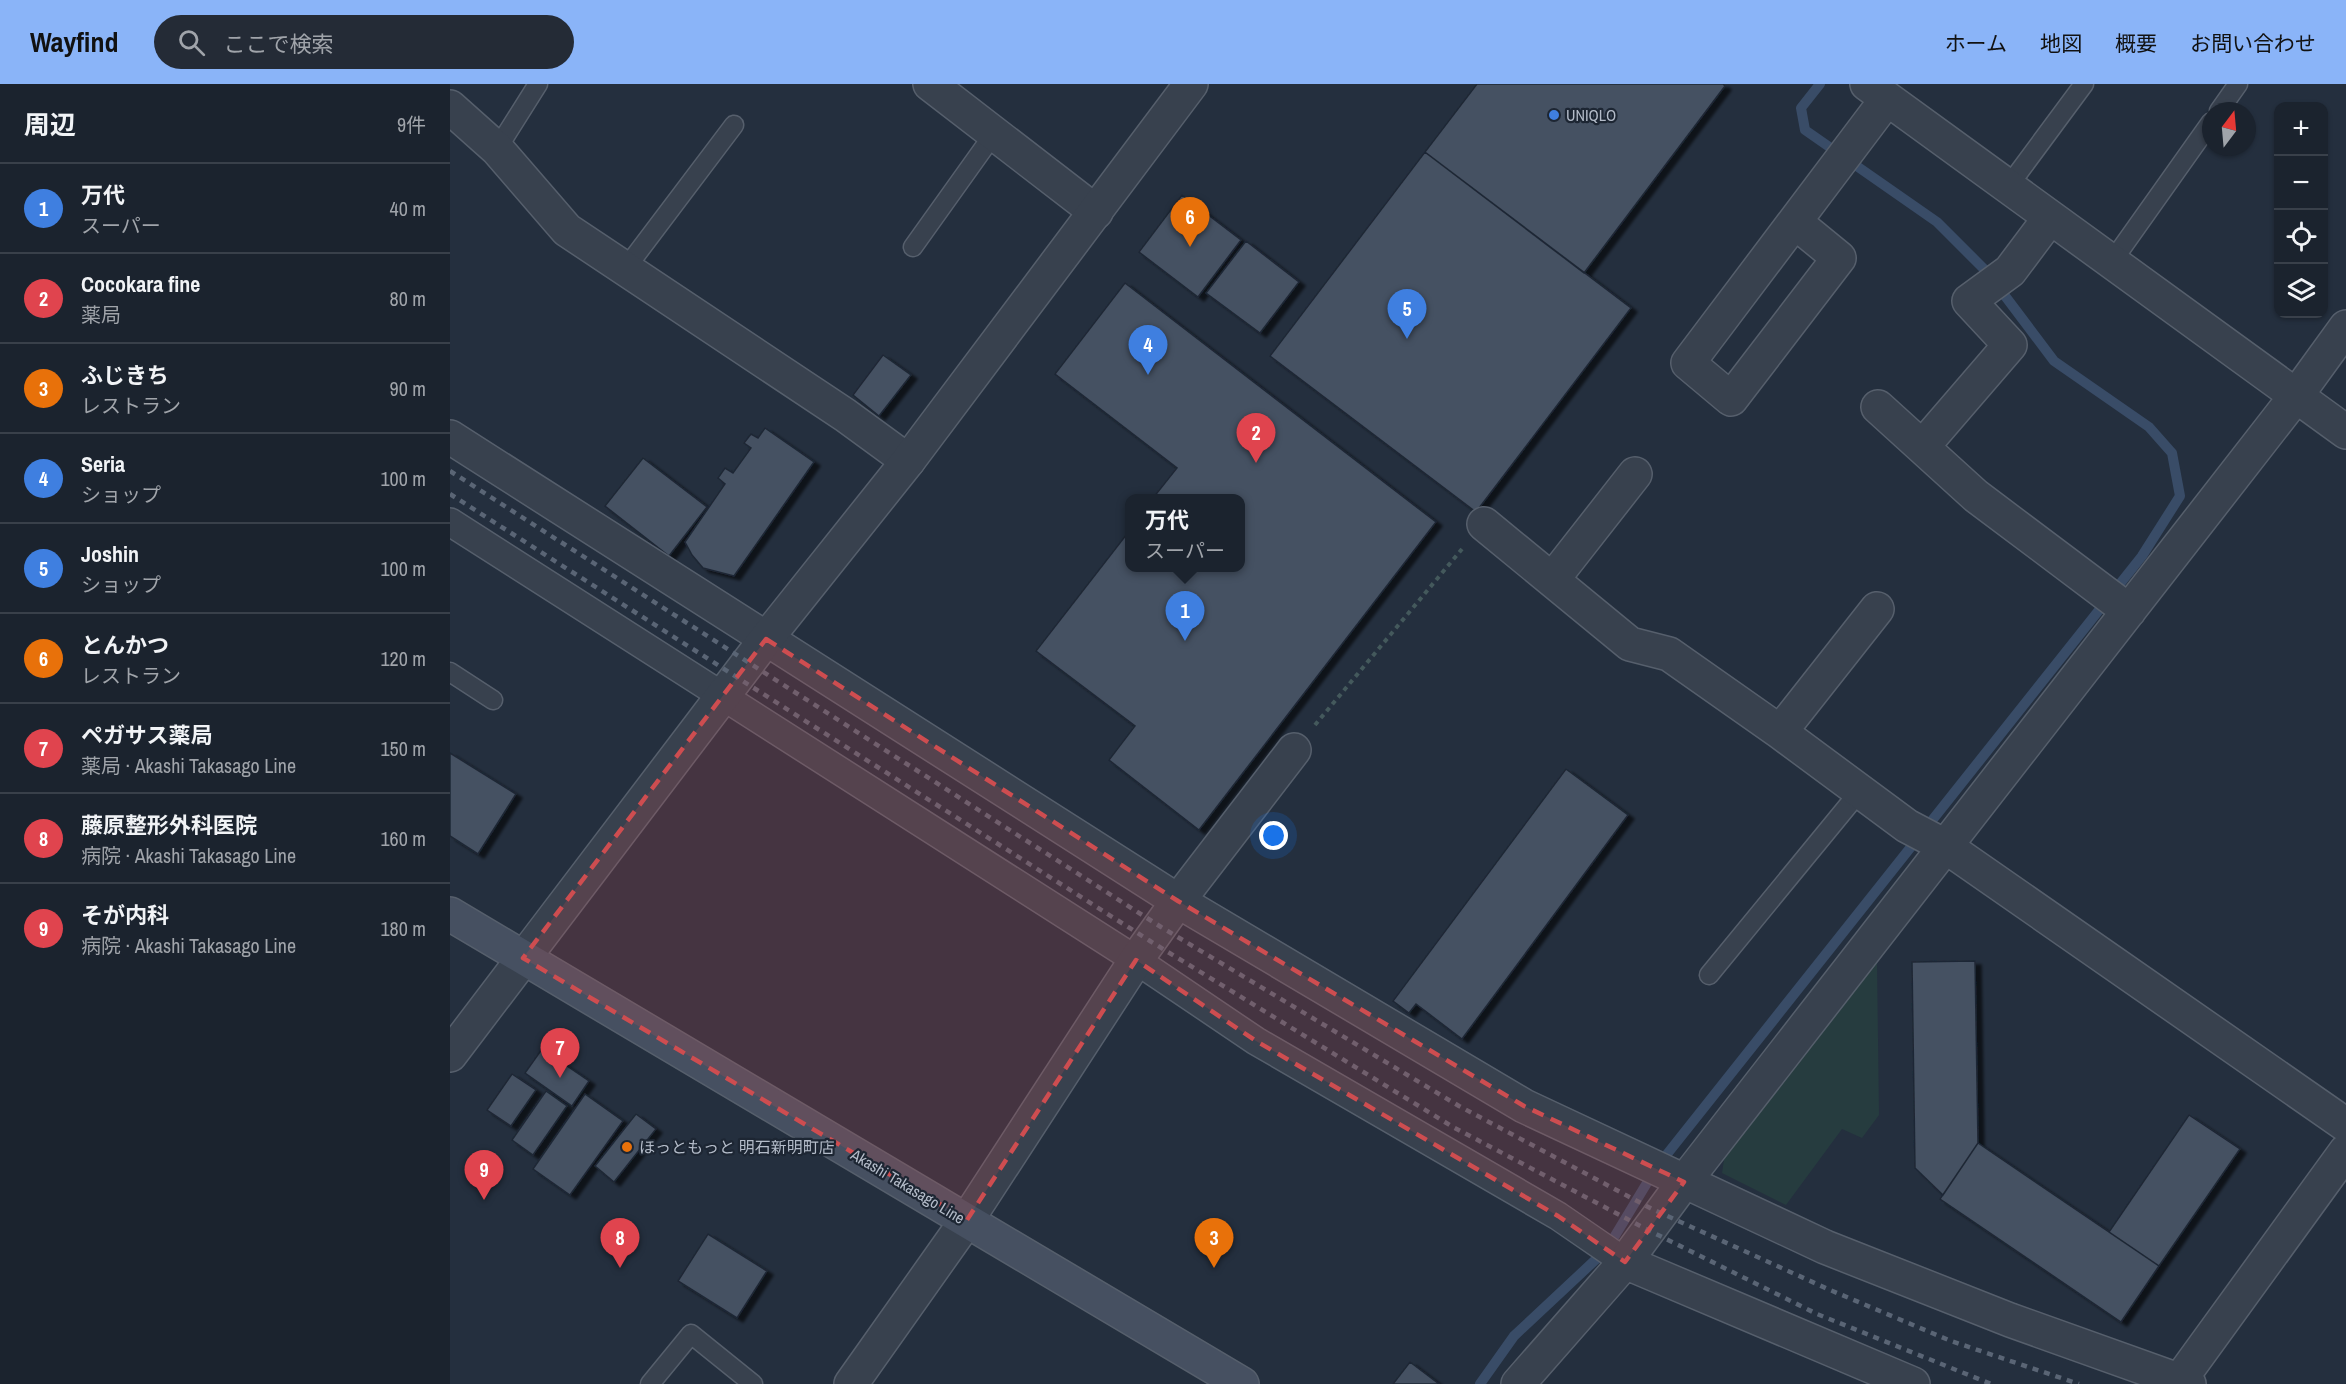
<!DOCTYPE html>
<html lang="ja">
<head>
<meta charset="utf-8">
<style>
  body { margin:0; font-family:"Archivo Narrow","Noto Sans JP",sans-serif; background:#242b36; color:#f1f3f6 }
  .controls { position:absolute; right:18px; top:18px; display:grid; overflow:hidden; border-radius:12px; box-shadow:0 2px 4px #0004 }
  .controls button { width:54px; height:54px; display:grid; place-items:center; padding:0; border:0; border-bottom:2px solid #39404a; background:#1b232e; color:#f1f3f6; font:30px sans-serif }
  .compass { position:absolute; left:1752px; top:18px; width:54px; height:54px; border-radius:50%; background:#1b232e; box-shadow:0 2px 4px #0004; rotate:16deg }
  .you { position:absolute; left:824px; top:752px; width:21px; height:21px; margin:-15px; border:4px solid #fff; border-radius:50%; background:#1a73e8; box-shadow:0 0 0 9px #1a73e833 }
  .badge { display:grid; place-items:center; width:39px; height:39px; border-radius:50%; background:#8ab4f8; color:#fff; font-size:20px; font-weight:700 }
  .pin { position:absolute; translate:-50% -50px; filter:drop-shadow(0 2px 3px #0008) }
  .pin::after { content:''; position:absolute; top:32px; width:21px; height:18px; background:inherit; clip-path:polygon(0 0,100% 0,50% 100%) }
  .popup { position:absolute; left:675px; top:410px; width:120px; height:78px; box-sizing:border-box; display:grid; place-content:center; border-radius:12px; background:#1b232e; filter:drop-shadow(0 2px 4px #0005); font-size:20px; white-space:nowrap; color:#a0a4aa }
  .popup b { font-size:22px; color:#f1f3f6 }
  .popup::after { content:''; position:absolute; left:50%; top:100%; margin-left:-12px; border:12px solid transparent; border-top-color:#1b232e }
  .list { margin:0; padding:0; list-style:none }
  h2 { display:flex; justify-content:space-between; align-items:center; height:78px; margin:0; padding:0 24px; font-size:26px }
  h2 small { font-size:20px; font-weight:400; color:#a0a4aa }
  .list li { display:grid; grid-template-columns:39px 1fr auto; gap:18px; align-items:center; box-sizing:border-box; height:90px; padding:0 24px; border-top:2px solid #39404a }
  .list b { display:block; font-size:22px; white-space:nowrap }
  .list p { margin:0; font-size:20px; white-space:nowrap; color:#a0a4aa }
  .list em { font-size:20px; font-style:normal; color:#a0a4aa }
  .icon { flex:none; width:33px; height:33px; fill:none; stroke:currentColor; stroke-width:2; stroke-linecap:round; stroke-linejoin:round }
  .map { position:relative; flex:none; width:1896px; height:1300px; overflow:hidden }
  header { display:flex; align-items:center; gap:36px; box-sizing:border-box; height:84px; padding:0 30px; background:#8ab4f8; color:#111 }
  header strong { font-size:28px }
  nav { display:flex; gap:33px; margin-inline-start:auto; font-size:21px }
  .search { width:420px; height:54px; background:#242b36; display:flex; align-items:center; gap:15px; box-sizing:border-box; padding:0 21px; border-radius:33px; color:#a0a4aa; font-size:22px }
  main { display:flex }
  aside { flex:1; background:#1b232e }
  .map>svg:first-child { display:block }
  .green { fill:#263c3f }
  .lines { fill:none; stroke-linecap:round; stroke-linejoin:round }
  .stream { stroke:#394c67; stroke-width:10 }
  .building { fill:#455162; stroke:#1f2835; stroke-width:1.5; filter:url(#shadow) }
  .service-casing { stroke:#565f6c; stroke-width:21 }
  .pedestrian-casing { stroke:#565f6c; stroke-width:30 }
  .minor-casing { stroke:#565f6c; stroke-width:36 }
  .tertiary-casing { stroke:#565f6c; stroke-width:36 }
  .secondary-casing { stroke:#565f6c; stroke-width:36 }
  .path { stroke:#44595c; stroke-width:4; stroke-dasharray:4.5 4.5; stroke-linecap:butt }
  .service { stroke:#38414e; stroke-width:18 }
  .pedestrian { stroke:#38414e; stroke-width:27 }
  .minor { stroke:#38414e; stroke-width:33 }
  .tertiary { stroke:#38414e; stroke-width:33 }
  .secondary { stroke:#465061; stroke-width:33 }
  .rail { stroke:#5a6575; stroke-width:4.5; stroke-dasharray:6 6; stroke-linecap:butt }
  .marked { fill:#ce4d50; fill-opacity:0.2; stroke:#ce4d50; stroke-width:4.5; stroke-dasharray:12 8; stroke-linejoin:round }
  .shop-dot { fill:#3f7fe0; stroke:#1d2633; stroke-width:2 }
  .food-dot { fill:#e8710a; stroke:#1d2633; stroke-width:2 }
  .labels { text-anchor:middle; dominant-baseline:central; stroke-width:4.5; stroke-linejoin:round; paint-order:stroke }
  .poi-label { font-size:16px; fill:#b4bcc9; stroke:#1d2633; text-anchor:start }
  .street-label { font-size:16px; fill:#b4bcc9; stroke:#1d2633 }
</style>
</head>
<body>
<header>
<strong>Wayfind</strong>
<div class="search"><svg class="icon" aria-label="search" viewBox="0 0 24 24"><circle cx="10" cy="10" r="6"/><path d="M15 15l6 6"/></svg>ここで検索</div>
<nav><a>ホーム</a><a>地図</a><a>概要</a><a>お問い合わせ</a></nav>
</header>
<main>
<aside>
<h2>周辺<small>9件</small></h2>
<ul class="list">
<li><span class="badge" style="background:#3f7fe0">1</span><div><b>万代</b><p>スーパー</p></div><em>40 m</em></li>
<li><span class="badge" style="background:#e0444e">2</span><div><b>Cocokara fine</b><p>薬局</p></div><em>80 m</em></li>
<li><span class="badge" style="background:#e8710a">3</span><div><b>ふじきち</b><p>レストラン</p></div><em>90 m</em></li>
<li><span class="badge" style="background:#3f7fe0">4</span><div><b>Seria</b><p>ショップ</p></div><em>100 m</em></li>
<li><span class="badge" style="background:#3f7fe0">5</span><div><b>Joshin</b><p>ショップ</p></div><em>100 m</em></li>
<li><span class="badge" style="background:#e8710a">6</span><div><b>とんかつ</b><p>レストラン</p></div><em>120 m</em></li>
<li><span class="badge" style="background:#e0444e">7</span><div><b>ペガサス薬局</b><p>薬局 · Akashi Takasago Line</p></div><em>150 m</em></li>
<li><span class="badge" style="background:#e0444e">8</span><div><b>藤原整形外科医院</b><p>病院 · Akashi Takasago Line</p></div><em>160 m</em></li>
<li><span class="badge" style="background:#e0444e">9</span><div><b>そが内科</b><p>病院 · Akashi Takasago Line</p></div><em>180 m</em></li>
</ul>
</aside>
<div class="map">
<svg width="1896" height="1300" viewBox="0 0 1896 1300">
  <defs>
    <filter id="shadow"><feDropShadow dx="6" dy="4" stdDeviation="1.5" flood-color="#0009"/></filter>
  </defs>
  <rect width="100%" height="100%" fill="#242f3e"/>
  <path class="green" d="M1427 878 1429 1031 1412 1054 1392 1045 1336 1121 1272 1089 1275 1069Z"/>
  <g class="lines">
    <path class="stream" d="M1030 1300 1064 1252 1157 1165 1206 1084 1692 472 1730 412 1722 369 1699 343 1604 277 1537 188 1487 138 1355 46 1351 24 1370 0"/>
  </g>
  <path class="building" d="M1027 0H1273L1275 2 1134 189 975 68Z
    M975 68 1181 224 1026 428 820 272Z
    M732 111 791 156 748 213 689 168Z
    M796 157 849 198 810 249 756 209Z
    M675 199 986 438 749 746 659 676 685 642 586 567 680 446V484H790V414H703L727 384 605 290Z
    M433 271 461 291 429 332 403 311Z
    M315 344 364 378 284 492 253 484 242 471 235 458 275 400 268 394 275 384 283 389 301 364 294 359 301 350 308 354Z
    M193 374 257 423 219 472 155 422Z
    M0 669 66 710 28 770 0 752Z
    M1116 685 1178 731 1012 955 966 920 959 929 943 917Z
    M1525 877 1528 1059 1493 1111 1465 1084 1462 878Z
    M92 965 139 997 122 1022 75 989Z
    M62 990 86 1006 61 1042 37 1026Z
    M96 1007 117 1022 83 1071 62 1056Z
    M135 1010 173 1037 120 1111 83 1085Z
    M186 1030 206 1045 164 1098 145 1082Z
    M1739 1031 1790 1065 1709 1182 1659 1148Z
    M1528 1059 1709 1182 1671 1238 1490 1115Z
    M258 1150 317 1187 287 1234 228 1197Z
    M960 1278 989 1300H943Z"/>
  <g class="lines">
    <g class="service-casing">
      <path id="service" d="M1769 27 1788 0
        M47 65 88 0
        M1557 104 1634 0
        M463 163 543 51
        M1661 179 1761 38
        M176 184 284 41
        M0 588 43 616
        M1259 891 1410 707
        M200 1300 241 1250 303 1300"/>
    </g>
    <g class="pedestrian-casing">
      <path id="pedestrian" d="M0 438 686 876 806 957 1108 1132 1175 1178"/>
    </g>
    <g class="minor-casing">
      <path id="minor" d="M480 0 646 128
        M1417 0 1896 348
        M0 23 47 65 117 146 395 331 458 377
        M1345 138 1389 174 1281 315 1238 279 1437 15
        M1428 323 1526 412 1679 527
        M0 353 728 817 1074 1022 1375 1163 1560 1236 1739 1300
        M1473 362 1560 261 1519 217 1560 187 1599 135
        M1034 440 1180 560 1219 570 1330 648 1457 742 1495 762 1896 1041
        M1102 496 1185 390
        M1330 648 1427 525
        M1175 1178 1234 1098 1846 312 1896 243
        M401 1300 517 1136 686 876 728 817 844 666
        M1068 1300 1175 1178 1463 1300
        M1727 1300 1896 1067"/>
    </g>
    <g class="tertiary-casing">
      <path id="tertiary" d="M0 971 316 555 458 377 741 0"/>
    </g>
    <g class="secondary-casing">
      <path id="secondary" d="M0 830 792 1300"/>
    </g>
    <path class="path" d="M865 641 1012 465"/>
    <use href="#service" class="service"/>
    <use href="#pedestrian" class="pedestrian"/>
    <use href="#minor" class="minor"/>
    <use href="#tertiary" class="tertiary"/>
    <use href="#secondary" class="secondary"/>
    <path class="rail" d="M0 387 711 843 1009 1022 1202 1125 1380 1206 1501 1257 1629 1300
      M0 410 700 857 1003 1043 1198 1146 1367 1230 1541 1300"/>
  </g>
  <path class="marked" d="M316 555 728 817 1074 1022 1234 1098 1175 1178 1108 1132 806 957 686 876 517 1136 73 874Z"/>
  <circle class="shop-dot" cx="1104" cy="31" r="6"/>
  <circle class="food-dot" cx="177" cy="1063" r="6"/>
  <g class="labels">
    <g class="poi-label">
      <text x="1116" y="31">UNIQLO</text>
      <text x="189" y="1063">ほっともっと 明石新明町店</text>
    </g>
    <g class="street-label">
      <text transform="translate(458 1102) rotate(31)">Akashi Takasago Line</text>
    </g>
  </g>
</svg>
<div class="controls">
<button>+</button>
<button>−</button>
<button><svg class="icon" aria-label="locate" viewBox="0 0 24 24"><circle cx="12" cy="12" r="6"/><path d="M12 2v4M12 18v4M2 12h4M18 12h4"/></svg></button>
<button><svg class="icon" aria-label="layers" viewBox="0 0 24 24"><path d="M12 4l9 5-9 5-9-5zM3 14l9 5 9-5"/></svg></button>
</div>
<svg class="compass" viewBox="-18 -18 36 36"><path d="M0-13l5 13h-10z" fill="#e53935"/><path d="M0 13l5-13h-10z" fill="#a0a4aa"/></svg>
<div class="you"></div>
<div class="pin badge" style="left:735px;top:557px;background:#3f7fe0">1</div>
<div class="popup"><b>万代</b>スーパー</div>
<div class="pin badge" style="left:806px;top:379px;background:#e0444e">2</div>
<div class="pin badge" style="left:764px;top:1184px;background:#e8710a">3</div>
<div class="pin badge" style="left:698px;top:291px;background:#3f7fe0">4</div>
<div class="pin badge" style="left:957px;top:255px;background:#3f7fe0">5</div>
<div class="pin badge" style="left:740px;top:163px;background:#e8710a">6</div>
<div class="pin badge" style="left:110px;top:994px;background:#e0444e">7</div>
<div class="pin badge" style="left:170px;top:1184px;background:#e0444e">8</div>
<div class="pin badge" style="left:34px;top:1116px;background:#e0444e">9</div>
</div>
</main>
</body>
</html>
